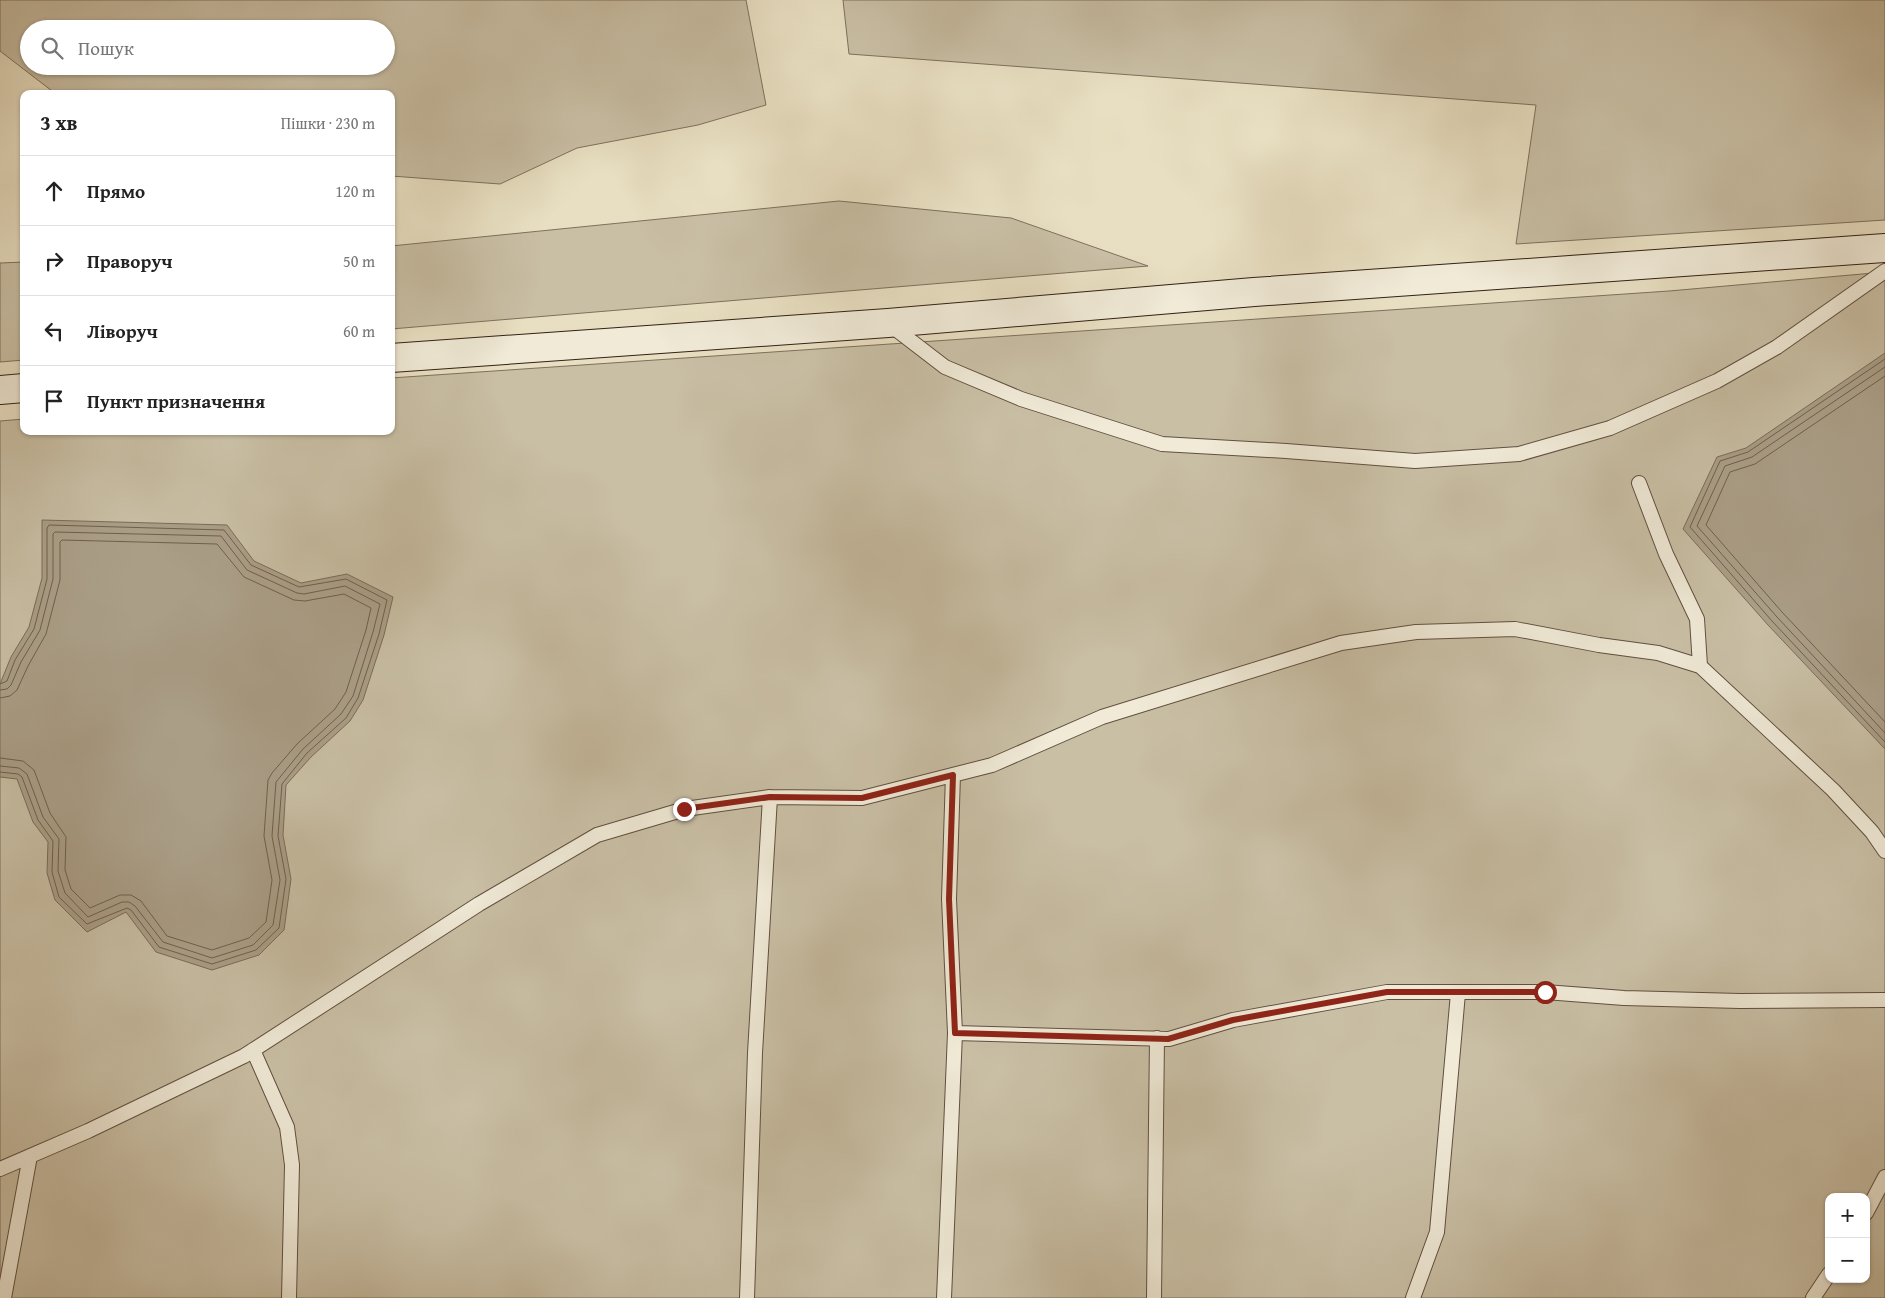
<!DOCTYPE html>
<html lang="uk">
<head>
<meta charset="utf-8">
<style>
  body { margin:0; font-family:"Gentium Book Plus",serif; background:#f6f6f6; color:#222 }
  .controls { position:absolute; right:15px; bottom:15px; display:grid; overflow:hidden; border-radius:10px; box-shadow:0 1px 4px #0004 }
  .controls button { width:45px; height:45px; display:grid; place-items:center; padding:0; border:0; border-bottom:1px solid #e0e0e0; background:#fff; color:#222; font:25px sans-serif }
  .stop { position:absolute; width:15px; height:15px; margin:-11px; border:4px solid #8f2418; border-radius:50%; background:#fff }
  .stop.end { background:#8f2418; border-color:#fff; box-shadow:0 1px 5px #0008 }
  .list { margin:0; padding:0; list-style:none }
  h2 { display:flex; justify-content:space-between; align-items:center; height:65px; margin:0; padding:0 20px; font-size:21px }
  h2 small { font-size:16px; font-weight:400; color:#767676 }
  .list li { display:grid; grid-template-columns:32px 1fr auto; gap:15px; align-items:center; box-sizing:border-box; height:70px; padding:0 20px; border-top:1px solid #e0e0e0 }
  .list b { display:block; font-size:19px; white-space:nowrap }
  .list em { font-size:16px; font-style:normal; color:#767676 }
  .icon { flex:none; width:28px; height:28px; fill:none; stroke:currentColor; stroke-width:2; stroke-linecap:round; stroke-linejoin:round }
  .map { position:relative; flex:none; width:1885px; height:1298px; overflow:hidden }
  .search { position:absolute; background:#fff; box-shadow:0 1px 4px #0004; left:20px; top:20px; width:375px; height:55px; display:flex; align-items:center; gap:12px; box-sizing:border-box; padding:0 18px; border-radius:28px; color:#767676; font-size:19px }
  .panel { position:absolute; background:#fff; box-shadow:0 1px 4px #0004; left:20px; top:90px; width:375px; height:345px; border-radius:10px }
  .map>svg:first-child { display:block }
  .green { fill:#c9bfa5; stroke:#7e705d; fill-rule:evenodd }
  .water { fill:#aa9e87; stroke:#7a6c59 }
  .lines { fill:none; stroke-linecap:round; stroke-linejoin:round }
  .shore { stroke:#6e604e; stroke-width:1 }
  .service-casing { stroke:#605040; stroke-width:16 }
  .secondary-casing { stroke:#322115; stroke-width:30 }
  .service { stroke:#f0ead7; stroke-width:14 }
  .secondary { stroke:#f0ead7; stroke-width:28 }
  .route { stroke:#8f2418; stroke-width:6 }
</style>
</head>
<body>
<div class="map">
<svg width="1885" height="1298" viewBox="0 0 1885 1298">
  <rect width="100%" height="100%" fill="#e8dfc2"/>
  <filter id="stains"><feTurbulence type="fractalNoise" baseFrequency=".004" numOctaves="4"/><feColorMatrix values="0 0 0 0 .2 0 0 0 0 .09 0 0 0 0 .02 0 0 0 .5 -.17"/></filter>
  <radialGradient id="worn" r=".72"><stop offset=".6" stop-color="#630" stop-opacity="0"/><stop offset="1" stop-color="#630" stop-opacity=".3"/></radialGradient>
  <path class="green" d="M0 0H746L766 105 698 125 577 148 500 184 391 176V94H56L0 51ZM29 29H386V66H29Z
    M843 0H1885V220L1516 244 1536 105 849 54Z
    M839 201 1011 218 1148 266 391 329V246Z
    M24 262V360L0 362V263Z
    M1885 272V1298H0V421L24 419V431H391V378L1669 291ZM1829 1197H1866V1279H1829Z"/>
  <path class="water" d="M1885 353V749L1768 625 1683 529 1717 457 1746 448Z
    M42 520 227 525 254 561 301 583 347 574 393 597 384 635 363 700 350 721 311 757 286 785 283 835 291 879 284 930 259 955 212 970 156 952 126 912 87 932 55 900 47 873 48 842 33 822 17 779 0 777V684L11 657 29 627 42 578Z"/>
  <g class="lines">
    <path class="shore" d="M1885 359 1748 452 1720 461 1690 527 1772 621 1885 742
      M1885 367 1752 457 1725 466 1697 526 1777 617 1885 733
      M1885 376 1755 464 1730 472 1706 525 1782 612 1885 722
      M0 684 7 681 15 660 34 629 47 579V528L49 525 224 530 251 565 299 587 346 579 387 600 379 634 358 698 346 718 307 753 282 784 278 836 286 879 279 928 256 950 212 964 159 947 131 910 127 908 87 924 59 897 52 872 53 841 38 820 22 777 18 774 0 772
      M0 690 7 689 11 685 21 662 40 630 53 579V534L55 532 221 536 247 570 297 593 304 594 345 586 380 604 373 632 353 696 341 714 303 749 276 782 272 836 280 880 273 925 253 945 212 958 163 942 135 906 129 902H122L88 917 65 893 58 871 59 839 43 817 27 774 19 768 0 766
      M0 698 10 696 17 690 28 666 46 634 60 580V542L62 540 217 544 244 577 294 600 305 601 344 594 371 608 366 630 346 692 335 709 297 744 272 773 268 780 264 836 272 880 266 922 249 938 212 950 167 936 141 901 131 895H120L90 908 71 889 65 870 66 837 50 813 34 770 23 761 0 758"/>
    <g class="service-casing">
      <path id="service" d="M889 324 945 367 1021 399 1162 444 1286 451 1415 461 1519 454 1610 428 1717 381 1777 347 1885 271
        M1639 483 1666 554 1697 619 1700 666
        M955 1033 1169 1039 1233 1020 1387 992H1545L1624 998 1740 1001 1885 1000
        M253 1050 287 1127 292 1165 289 1298
        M0 1169 88 1131 244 1056 479 904 597 835 685 809 770 797 862 798 992 765 1102 717 1341 643 1416 632 1515 629 1599 645 1658 653 1700 666 1833 790 1872 832 1885 851
        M1866 1213 1885 1177
        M4 1298 30 1156
        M747 1298 755 1053 770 797
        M944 1298 955 1033 949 899 953 775
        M1154 1298 1157 1038
        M1413 1298 1437 1232 1458 993
        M1813 1298 1829 1274"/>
    </g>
    <g class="secondary-casing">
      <path id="secondary" d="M391 358 888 323 1254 292 1885 248
        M0 390 24 388"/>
    </g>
    <use href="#service" class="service"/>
    <use href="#secondary" class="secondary"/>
  </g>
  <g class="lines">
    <path class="route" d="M684 809 770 797 862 798 953 775 949 899 955 1033 1168 1039 1233 1020 1387 992H1545"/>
  </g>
  <rect width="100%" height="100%" filter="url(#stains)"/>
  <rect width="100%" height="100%" fill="url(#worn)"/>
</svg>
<div class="controls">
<button>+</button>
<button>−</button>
</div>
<div class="stop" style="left:1545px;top:992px"></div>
<div class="stop end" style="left:684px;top:809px"></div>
<div class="search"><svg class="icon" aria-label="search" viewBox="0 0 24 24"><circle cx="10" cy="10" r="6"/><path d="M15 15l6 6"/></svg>Пошук</div>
<section class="panel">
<h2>3 хв<small>Пішки · 230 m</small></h2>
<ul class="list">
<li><svg class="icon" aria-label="ahead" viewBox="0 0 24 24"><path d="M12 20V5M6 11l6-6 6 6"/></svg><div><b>Прямо</b></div><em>120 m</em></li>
<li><svg class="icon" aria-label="right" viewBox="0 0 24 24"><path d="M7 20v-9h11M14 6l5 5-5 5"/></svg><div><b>Праворуч</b></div><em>50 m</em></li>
<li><svg class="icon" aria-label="left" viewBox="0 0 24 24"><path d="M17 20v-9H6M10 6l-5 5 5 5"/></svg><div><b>Ліворуч</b></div><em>60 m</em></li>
<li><svg class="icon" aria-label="arrive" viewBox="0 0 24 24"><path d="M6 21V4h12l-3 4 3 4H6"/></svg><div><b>Пункт призначення</b></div></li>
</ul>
</section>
</div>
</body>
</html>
